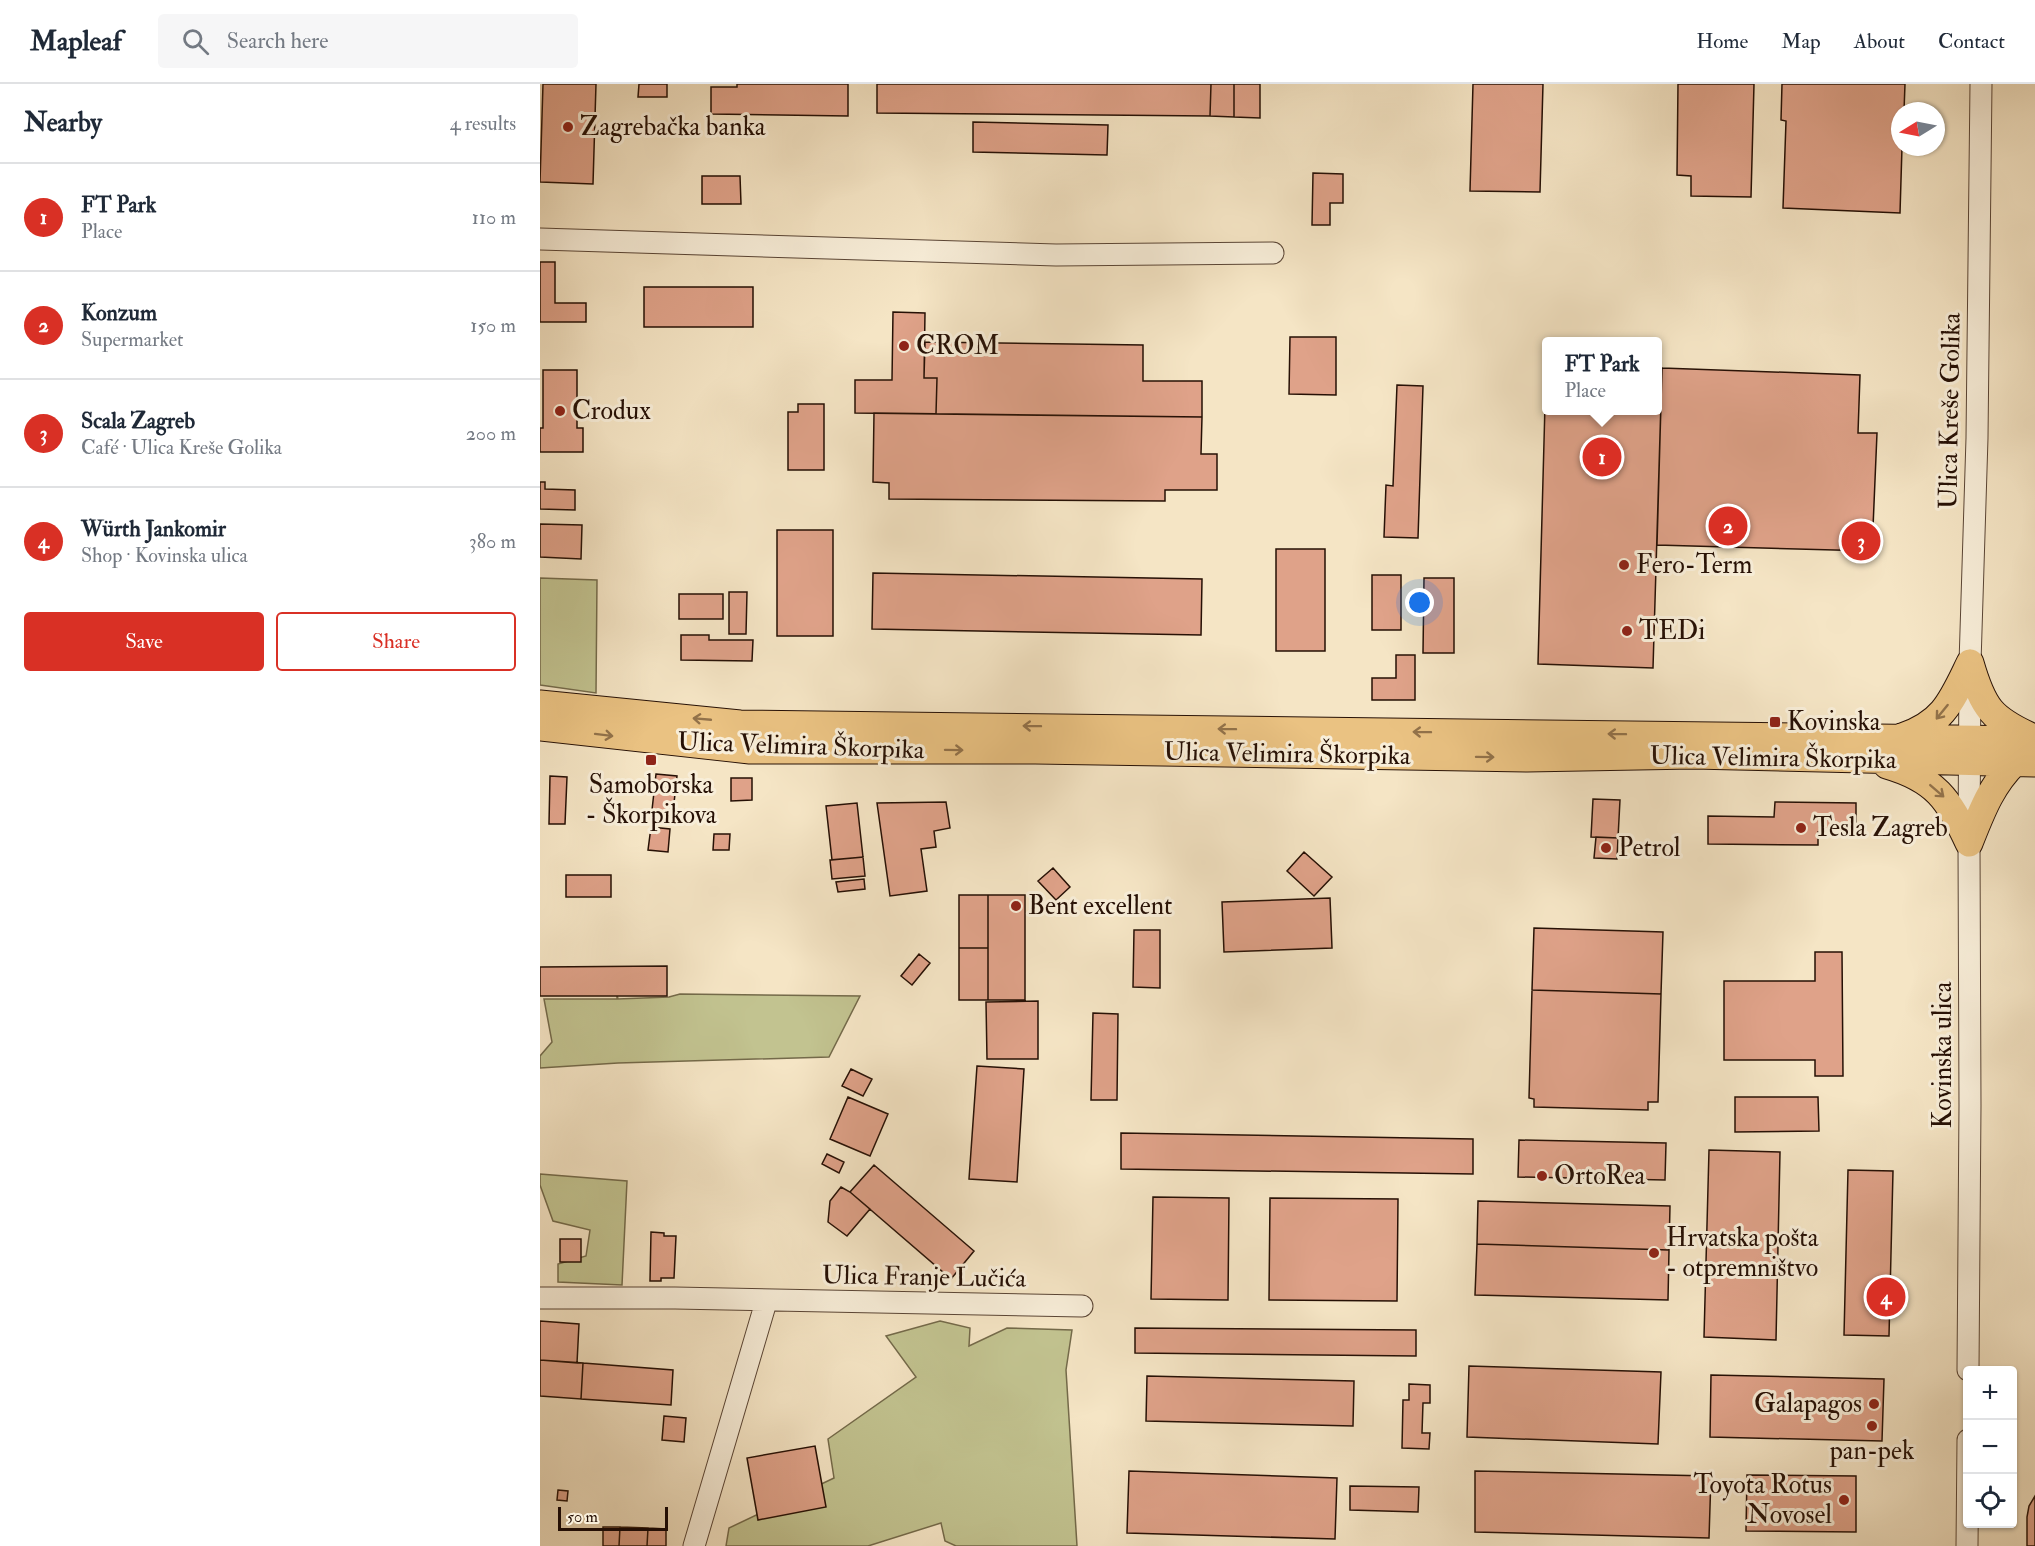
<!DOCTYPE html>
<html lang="en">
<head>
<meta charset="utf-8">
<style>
  body { margin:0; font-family:"IM FELL Double Pica",serif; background:#f6f6f7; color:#1f2937 }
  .controls { position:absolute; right:18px; bottom:18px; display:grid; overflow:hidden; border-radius:6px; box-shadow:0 2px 4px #0004 }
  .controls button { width:54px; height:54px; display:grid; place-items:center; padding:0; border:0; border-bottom:2px solid #e0e1e3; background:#fff; color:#1f2937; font:30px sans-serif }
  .compass { position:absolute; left:1351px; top:18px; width:54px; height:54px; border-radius:50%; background:#fff; box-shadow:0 2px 4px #0004; rotate:260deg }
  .scale { position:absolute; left:18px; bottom:15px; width:110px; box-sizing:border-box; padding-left:6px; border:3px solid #261005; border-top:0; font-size:16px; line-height:21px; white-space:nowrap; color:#261005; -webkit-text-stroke:4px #f8eed9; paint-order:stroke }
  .you { position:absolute; left:880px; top:519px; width:21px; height:21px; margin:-15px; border:4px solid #fff; border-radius:50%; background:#1a73e8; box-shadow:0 0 0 9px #1a73e833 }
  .badge { display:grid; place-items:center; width:39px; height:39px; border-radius:50%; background:#d93025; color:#fff; font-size:20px; font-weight:700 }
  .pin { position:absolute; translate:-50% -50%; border:3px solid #fff; box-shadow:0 2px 6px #0006 }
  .popup { position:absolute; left:1002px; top:253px; width:120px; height:78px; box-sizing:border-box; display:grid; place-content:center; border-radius:6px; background:#fff; filter:drop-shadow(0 2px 4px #0005); font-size:20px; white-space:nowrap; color:#747a83 }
  .popup b { font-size:22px; color:#1f2937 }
  .popup::after { content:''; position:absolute; left:50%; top:100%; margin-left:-12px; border:12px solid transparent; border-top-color:#fff }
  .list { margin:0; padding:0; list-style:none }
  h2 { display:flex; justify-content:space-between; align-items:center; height:78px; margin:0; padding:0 24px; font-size:26px }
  h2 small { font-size:20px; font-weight:400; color:#747a83 }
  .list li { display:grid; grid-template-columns:39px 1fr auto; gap:18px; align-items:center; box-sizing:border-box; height:108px; padding:0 24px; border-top:2px solid #e0e1e3 }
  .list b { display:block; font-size:22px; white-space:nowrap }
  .list p { margin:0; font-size:20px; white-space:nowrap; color:#747a83 }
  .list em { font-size:20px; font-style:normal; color:#747a83 }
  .actions { display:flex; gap:12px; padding:18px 24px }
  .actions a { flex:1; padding:14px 0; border:2px solid #d93025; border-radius:6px; text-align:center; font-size:21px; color:#d93025 }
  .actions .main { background:#d93025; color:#fff }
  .icon { flex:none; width:33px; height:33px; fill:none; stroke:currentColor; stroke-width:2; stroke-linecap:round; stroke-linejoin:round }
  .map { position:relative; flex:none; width:1495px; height:1462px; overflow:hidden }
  header { display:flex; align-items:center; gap:36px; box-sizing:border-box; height:84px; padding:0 30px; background:#fff; border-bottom:2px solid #e0e1e3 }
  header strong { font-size:28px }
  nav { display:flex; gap:33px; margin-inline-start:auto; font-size:21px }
  .search { width:420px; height:54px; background:#f6f6f7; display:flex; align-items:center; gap:15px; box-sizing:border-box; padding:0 21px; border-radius:6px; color:#747a83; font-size:22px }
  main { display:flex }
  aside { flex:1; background:#fff }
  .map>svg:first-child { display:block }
  .green { fill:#c2c390; stroke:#746a4a; stroke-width:1.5 }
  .building { fill:#dfa289; stroke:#261005; stroke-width:1.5 }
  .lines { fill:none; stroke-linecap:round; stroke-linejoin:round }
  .minor-casing { stroke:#5a4535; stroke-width:23 }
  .major-casing { stroke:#261005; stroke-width:29 }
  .minor { stroke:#f8eed9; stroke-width:21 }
  .major { stroke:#eac282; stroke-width:27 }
  .oneway { stroke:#92724a }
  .poi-dot { fill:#8f2418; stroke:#f8eed9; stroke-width:2 }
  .labels { text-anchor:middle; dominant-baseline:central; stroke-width:6; stroke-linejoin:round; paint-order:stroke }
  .poi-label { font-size:26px; fill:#261005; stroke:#f8eed9; text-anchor:start }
  .street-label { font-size:26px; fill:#261005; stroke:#f8eed9 }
</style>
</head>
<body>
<header>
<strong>Mapleaf</strong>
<div class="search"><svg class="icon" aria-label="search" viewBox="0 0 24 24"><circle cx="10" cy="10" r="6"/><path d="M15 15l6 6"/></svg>Search here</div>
<nav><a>Home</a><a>Map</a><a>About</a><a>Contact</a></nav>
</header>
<main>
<aside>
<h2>Nearby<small>4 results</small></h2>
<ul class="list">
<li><span class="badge">1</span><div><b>FT Park</b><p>Place</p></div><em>110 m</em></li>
<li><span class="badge">2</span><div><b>Konzum</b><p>Supermarket</p></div><em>150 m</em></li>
<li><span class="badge">3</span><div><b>Scala Zagreb</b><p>Café · Ulica Kreše Golika</p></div><em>200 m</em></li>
<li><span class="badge">4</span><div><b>Würth Jankomir</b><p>Shop · Kovinska ulica</p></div><em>380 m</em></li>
</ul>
<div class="actions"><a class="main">Save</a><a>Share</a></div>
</aside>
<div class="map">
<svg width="1495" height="1462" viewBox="0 0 1495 1462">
  <rect width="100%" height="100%" fill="#f5e5c5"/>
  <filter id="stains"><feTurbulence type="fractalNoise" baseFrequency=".00333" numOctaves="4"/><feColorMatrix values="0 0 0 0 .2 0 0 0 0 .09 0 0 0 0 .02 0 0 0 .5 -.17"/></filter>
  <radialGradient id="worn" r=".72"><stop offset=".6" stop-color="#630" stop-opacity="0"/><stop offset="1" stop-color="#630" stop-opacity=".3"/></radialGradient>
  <path class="green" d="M0 494 57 496 56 609 0 601Z
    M140 910 320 912 289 973 78 979 0 984V972L12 958 4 915H77V911L78 915 129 913Z
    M0 1090 87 1097 82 1201 18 1198V1180L46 1172 50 1146 13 1137 0 1101Z
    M400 1237 430 1244 429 1262 467 1244 532 1246 526 1286 537 1462H416L405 1457 401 1439 328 1462H186L189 1444 294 1394 288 1355 376 1293 346 1252Z"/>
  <path class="building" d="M3 0H56L53 100 0 98Z
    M99 0H127V13H98Z
    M197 0H308V32L171 30V3H197Z
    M337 0H671L670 32 337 29Z
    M671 0H694V33L670 32Z
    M694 0H720V34L694 33Z
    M933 0H1003L1000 108 930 107Z
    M1138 0H1214L1211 113 1151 112V92L1137 91Z
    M1242 0H1365L1364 27H1360V63H1362L1360 129 1243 124 1246 37 1241 36Z
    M433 38 568 41 567 71 433 68Z
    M773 89 803 90V119H790V141H772Z
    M162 92H200L201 120H162Z
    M0 178H15V219H46V238H0Z
    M104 203H213V243H104Z
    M353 228 385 229 384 294H397L396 330 315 329V296H352Z
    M750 253H796V311L749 310Z
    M385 258 603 261V297H662V333L396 330 397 294H384Z
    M1006 284V326H1118V284H1122L1113 584 998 580Z
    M1122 284 1320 291 1318 349H1337L1332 467 1117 461Z
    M3 286H37V344H43V368H0V344H3Z
    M857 301 883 302 878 454 844 453 846 401 853 402Z
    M258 320H284V386H248V328H258Z
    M334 329 662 333 661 370H677V406H625V417L349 415V399L333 398Z
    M0 398H5V405L35 406V426L0 425Z
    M0 440 42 441 41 475 0 473Z
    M237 446H293V552H237Z
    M736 465H785V567H736Z
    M333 489 662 495 661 551 332 545Z
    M832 491H861V546H832Z
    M884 494H914V569H883Z
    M189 508H207L206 550H189Z
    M139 510H183V535H139Z
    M141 551H169V556H213L212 577 141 576Z
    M856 571H875V616H832V594H856Z
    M116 690 137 692 132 737 111 735Z
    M10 692 27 693 25 740H9Z
    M191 694H212V716L191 717Z
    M1053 715 1080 716 1078 754 1051 753Z
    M406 718 410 744 394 747 396 763 381 765 387 807 350 812 337 719Z
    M1235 718 1316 719V749L1278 748V761L1168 760V732L1234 733Z
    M317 719 323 773 292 776 286 722Z
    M111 743 130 745 128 768 108 766Z
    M174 750H190L189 766H173Z
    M1056 753 1078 754 1077 775 1054 774Z
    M764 768 792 793 774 812 747 787Z
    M323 773 325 792 292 795 290 776Z
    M513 784 530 803 516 816 498 797Z
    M26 791H71V813H26Z
    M324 795 325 805 298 808 296 798Z
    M419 811H448V864H419Z
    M448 811H485V916H448Z
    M790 814 792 864 684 868 682 818Z
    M994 844 1123 848 1121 910 992 906Z
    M594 846H620V904L593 903Z
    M419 864H448V916H419Z
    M1275 868H1302L1303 992H1275V976H1184V897H1275Z
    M379 870 390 879 372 901 361 892Z
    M127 882V912H0V883Z
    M992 906 1121 910 1118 1018H1108V1026L994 1023V1015L989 1014Z
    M498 917V975H447L446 918Z
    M553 929 578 930 577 1016H551Z
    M437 982 484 985 477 1098 429 1095Z
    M311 985 332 995 323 1012 302 1002Z
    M308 1013 348 1030 330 1072 290 1055Z
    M1195 1013H1278L1279 1047 1195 1048Z
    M581 1049 933 1055V1090L581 1085Z
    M979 1056 1126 1059 1125 1096 978 1093Z
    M1169 1066 1240 1068 1236 1256 1164 1253Z
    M287 1070 304 1078 299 1089 282 1080Z
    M334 1081 434 1167 411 1195 310 1108Z
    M1308 1086 1353 1087 1349 1252 1304 1251Z
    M301 1103 310 1108 330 1125 307 1152 288 1138 290 1117Z
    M613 1113 689 1114 688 1216 611 1215Z
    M730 1114 858 1115 857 1217 729 1216Z
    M938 1117 1130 1122 1129 1166 937 1160Z
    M111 1148 124 1149V1152H136L134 1194H121V1197H110Z
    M20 1155H41V1178H20Z
    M937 1160 1129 1166 1128 1216 935 1211Z
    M0 1237 39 1240 37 1279 0 1276Z
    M595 1244 876 1246V1272L595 1269Z
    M0 1276 43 1279 41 1315 0 1312Z
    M43 1279 133 1286 131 1321 41 1315Z
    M929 1282 1121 1288 1118 1360 927 1353Z
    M1171 1291 1344 1295 1342 1357 1170 1353Z
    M607 1292 814 1297 813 1342 606 1337Z
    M869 1300 890 1301V1319H883L882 1349H890L889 1365 862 1364 863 1316H869Z
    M124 1332 146 1334 144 1358 122 1356Z
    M275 1362 286 1423 218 1436 207 1374Z
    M589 1387 797 1394 795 1455 587 1449Z
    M935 1387 1171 1392 1169 1454 935 1448Z
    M1207 1391 1316 1392V1448L1206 1447Z
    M810 1402 879 1403 878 1428 810 1426Z
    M18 1406 28 1407 27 1417 17 1416Z
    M1495 1412V1462H1487V1433L1489 1422Z
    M63 1443H80L79 1462H63Z
    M80 1443 108 1444 107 1462H79Z
    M108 1444 126 1445V1462H107Z"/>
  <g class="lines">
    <g class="minor-casing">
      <path id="minor" d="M0 155 516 171 733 169
        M0 1214H135L542 1222
        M1428 1286 1430 1021 1429 759 1430 579 1437 354 1441 0
        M154 1462 226 1218
        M1427 1462 1428 1356"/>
    </g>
    <g class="major-casing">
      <path id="major" d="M1430 579C1443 624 1451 635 1494 654
        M0 620 200 640 1495 656
        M0 643 210 666H495L987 674 1153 671 1495 679
        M1362 653C1404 639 1412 616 1430 579
        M1347 681C1395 695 1409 715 1429 759
        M1429 759C1441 729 1451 701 1475 678"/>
    </g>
    <use href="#minor" class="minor"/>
    <use href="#major" class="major"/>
  </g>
  <defs><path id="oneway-shaft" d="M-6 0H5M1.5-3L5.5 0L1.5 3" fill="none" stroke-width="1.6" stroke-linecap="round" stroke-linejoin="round" transform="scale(1.5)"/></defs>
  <g class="oneway">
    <use href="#oneway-shaft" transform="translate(1402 628) rotate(129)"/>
    <use href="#oneway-shaft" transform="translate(162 635) rotate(-175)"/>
    <use href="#oneway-shaft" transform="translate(492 642) rotate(-179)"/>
    <use href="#oneway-shaft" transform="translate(687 645) rotate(-179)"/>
    <use href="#oneway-shaft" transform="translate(882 648) rotate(-179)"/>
    <use href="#oneway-shaft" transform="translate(1077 650) rotate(-179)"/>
    <use href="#oneway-shaft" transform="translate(64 651) rotate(7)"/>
    <use href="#oneway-shaft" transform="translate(414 666) rotate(1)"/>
    <use href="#oneway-shaft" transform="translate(945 673) rotate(1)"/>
    <use href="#oneway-shaft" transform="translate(1397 707) rotate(41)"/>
  </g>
  <g class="poi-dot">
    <circle cx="28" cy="43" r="6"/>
    <circle cx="364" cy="262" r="6"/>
    <circle cx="20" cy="327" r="6"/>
    <circle cx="1084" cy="481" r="6"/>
    <circle cx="1087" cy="547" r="6"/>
    <rect x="1229" y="632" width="12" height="12" rx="3"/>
    <rect x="105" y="670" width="12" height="12" rx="3"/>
    <circle cx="1261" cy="744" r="6"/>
    <circle cx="1066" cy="764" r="6"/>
    <circle cx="476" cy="822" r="6"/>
    <circle cx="1002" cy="1092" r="6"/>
    <circle cx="1114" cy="1169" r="6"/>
    <circle cx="1334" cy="1320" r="6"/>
    <circle cx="1332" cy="1342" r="6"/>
    <circle cx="1304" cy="1416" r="6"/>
  </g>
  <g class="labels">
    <g class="poi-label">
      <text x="40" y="43">Zagrebačka banka</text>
      <text x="376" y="262">CROM</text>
      <text x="32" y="327">Crodux</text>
      <text x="1096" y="481">Fero-Term</text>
      <text x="1099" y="547">TEDi</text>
      <text x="1247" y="638">Kovinska</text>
      <text x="111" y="701" text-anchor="middle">Samoborska<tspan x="111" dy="30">- Škorpikova</tspan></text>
      <text x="1273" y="744">Tesla Zagreb</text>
      <text x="1078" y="764">Petrol</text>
      <text x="488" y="822">Bent excellent</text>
      <text x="1014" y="1092">OrtoRea</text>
      <text x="1126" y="1154">Hrvatska pošta<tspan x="1126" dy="30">- otpremništvo</tspan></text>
      <text x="1322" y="1320" text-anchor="end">Galapagos</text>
      <text x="1332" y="1367" text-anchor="middle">pan-pek</text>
      <text x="1292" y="1401" text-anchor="end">Toyota Rotus<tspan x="1292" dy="30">Novosel</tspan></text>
    </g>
    <g class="street-label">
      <text transform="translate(1410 327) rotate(-89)">Ulica Kreše Golika</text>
      <text transform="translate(261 662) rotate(2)">Ulica Velimira Škorpika</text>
      <text transform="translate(747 670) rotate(1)">Ulica Velimira Škorpika</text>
      <text transform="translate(1233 674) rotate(1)">Ulica Velimira Škorpika</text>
      <text transform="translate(1403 971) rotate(-90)">Kovinska ulica</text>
      <text transform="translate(384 1193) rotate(1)">Ulica Franje Lučića</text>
    </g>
  </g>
  <rect width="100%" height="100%" filter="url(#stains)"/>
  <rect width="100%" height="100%" fill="url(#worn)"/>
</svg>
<div class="controls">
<button>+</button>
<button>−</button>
<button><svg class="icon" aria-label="locate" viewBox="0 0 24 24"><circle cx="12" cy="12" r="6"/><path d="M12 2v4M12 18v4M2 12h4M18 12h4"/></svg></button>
</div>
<svg class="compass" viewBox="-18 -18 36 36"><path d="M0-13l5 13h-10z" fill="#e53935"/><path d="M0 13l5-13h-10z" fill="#747a83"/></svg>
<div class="scale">50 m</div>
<div class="you"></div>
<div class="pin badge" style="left:1062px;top:373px">1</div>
<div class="popup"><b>FT Park</b>Place</div>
<div class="pin badge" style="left:1188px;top:442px">2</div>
<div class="pin badge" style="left:1321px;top:457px">3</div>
<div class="pin badge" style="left:1346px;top:1213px">4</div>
</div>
</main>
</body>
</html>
